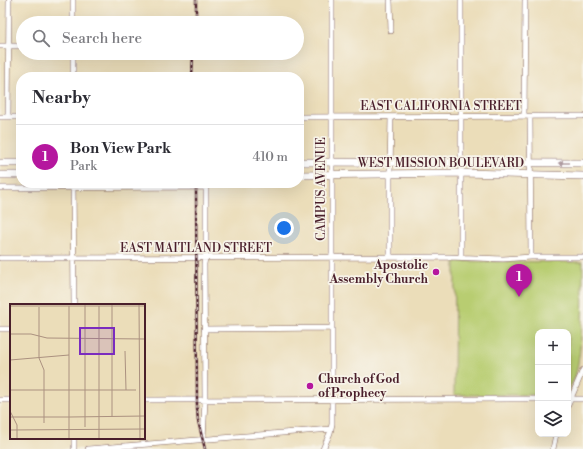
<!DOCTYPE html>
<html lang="en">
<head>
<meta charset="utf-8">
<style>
  body { margin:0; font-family:"Libre Bodoni",serif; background:#f2f2f3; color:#2b2b33 }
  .controls { position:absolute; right:12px; bottom:12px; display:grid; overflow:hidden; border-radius:8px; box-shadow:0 4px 16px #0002 }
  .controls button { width:36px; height:36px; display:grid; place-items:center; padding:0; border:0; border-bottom:1px solid #e1e1e2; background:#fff; color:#2b2b33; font:20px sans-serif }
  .you { position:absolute; left:284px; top:228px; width:14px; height:14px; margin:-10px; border:3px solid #fff; border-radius:50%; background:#1a73e8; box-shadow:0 0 0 6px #1a73e833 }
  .badge { display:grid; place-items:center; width:26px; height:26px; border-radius:50%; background:#b5179e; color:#fff; font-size:13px; font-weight:700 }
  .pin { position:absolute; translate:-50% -33px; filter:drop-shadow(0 1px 2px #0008) }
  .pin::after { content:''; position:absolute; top:21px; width:14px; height:12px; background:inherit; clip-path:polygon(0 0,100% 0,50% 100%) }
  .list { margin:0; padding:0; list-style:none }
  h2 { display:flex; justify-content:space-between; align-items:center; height:52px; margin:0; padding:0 16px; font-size:17px }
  h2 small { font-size:13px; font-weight:400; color:#7c7c81 }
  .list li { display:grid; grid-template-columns:26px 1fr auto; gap:12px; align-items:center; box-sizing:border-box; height:64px; padding:0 16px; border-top:1px solid #e1e1e2 }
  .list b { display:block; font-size:15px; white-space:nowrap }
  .list p { margin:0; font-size:13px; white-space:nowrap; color:#7c7c81 }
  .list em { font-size:13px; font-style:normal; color:#7c7c81 }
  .icon { flex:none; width:22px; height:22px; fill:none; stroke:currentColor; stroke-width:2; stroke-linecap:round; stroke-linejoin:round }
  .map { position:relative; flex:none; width:583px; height:449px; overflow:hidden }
  .search { position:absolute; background:#fff; box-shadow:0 4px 16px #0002; left:16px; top:16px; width:288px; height:44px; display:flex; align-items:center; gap:10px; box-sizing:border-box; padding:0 14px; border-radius:22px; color:#7c7c81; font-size:15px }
  .panel { position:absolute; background:#fff; box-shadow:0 4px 16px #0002; left:16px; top:72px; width:288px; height:116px; border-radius:16px }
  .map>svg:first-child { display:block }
  .green { fill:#b8cd71; stroke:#81764e }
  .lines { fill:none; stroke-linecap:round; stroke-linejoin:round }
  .minor-casing { stroke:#82625d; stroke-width:6 }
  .major-casing { stroke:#82625d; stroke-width:8 }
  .minor { stroke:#fff; stroke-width:5 }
  .major { stroke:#fff; stroke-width:7 }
  .rail-casing { stroke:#4a1f2b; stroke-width:2.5 }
  .rail { stroke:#f7f3e8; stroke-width:1; stroke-dasharray:3; stroke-linecap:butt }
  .oneway { fill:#ae9aa0 }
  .poi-dot { fill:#b5179e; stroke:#f7f3e8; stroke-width:1.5 }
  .labels { text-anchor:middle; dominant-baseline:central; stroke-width:3.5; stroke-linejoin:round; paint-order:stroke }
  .street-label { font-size:12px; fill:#4a1f2b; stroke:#f7f3e8 }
  .poi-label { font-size:12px; font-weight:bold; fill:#4a1f2b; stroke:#f7f3e8; text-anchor:end }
  .inset-road { fill:none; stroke:#ab9180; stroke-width:1 }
  .view { fill:#7b2cbf; fill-opacity:0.15; stroke:#7b2cbf; stroke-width:2 }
  .inset-edge { fill:none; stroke:#4a1f2b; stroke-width:2 }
</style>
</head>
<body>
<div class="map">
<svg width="583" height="449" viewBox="0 0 583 449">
  <rect width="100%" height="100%" fill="#f7f3e8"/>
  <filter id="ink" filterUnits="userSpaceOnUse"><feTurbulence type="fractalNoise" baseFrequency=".025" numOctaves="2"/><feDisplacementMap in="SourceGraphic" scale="8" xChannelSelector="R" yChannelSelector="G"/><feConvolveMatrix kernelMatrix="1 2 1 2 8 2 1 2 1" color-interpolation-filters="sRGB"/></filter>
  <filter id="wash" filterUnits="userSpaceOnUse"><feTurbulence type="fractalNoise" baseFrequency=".012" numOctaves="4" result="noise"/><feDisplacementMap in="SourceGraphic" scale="16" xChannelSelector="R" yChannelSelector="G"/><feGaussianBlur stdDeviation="0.9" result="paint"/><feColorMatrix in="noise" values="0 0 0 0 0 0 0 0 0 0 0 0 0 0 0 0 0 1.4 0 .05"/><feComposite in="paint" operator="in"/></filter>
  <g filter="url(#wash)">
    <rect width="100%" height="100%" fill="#ebddb9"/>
    <path class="green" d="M455 261 583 262C583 294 583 349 575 377 573 382 570 387 568 391V332H538V395H454Z"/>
  </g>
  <g filter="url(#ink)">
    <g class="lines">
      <defs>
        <path id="minor" d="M390 0 391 31
          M73 23V0
          M0 46H23
          M73 53V77
          M524 116 525 0
          M530 116 531 257
          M0 117H21
          M8 117 9 0
          M299 117 583 116
          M73 183 74 305
          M0 188 206 187
          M390 257V173L391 117
          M461 257V0
          M0 258 449 257 503 259 531 257H583
          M0 329H11
          M204 329 332 328
          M568 399H583
          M0 400H11
          M144 400 538 399
          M568 405 583 370
          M74 438V449
          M203 440 205 400 204 264 206 252V183
          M88 449 331 429
          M323 449 330 433 332 424V0
          M553 449 556 434"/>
        <path id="major" d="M299 162 583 163
          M0 163H21
          M0 175H21
          M299 175 461 173 583 176"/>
      </defs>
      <use href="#minor" class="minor-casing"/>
      <use href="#major" class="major-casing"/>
      <use href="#minor" class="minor"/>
      <use href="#major" class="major"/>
      <defs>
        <path id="rail" d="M196 0V23
          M192 77 193 53
          M196 183 197 409 198 421 205 449"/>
      </defs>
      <use href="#rail" class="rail-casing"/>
      <use href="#rail" class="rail"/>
    </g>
    <defs><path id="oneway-solid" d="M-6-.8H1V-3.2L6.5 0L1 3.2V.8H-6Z"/></defs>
    <use class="oneway" href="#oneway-solid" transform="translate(564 163) rotate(180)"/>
  </g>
  <g class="poi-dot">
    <circle cx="436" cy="272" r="4"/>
    <circle cx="310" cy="386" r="4"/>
  </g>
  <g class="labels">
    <g class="street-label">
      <text x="441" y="106">EAST CALIFORNIA STREET</text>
      <text x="441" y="163">WEST MISSION BOULEVARD</text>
      <text transform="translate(321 189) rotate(-90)">CAMPUS AVENUE</text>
      <text x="196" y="248">EAST MAITLAND STREET</text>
    </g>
    <g class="poi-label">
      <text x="428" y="265">Apostolic<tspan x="428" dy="14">Assembly Church</tspan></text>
      <text x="318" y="379" text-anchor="start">Church of God<tspan x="318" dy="14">of Prophecy</tspan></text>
    </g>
  </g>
  <g transform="translate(10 304)">
    <rect width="135" height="135" fill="#ebddb9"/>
    <path class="inset-road" d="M75 0V123M102 0V113M129 0 130 135M0 2H135M59 2V135M29 3V54L34 66V119M0 12V107L7 121V135M0 30H21L37 34 135 35M115 47 116 86M0 56 59 51M0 86H126M1 113H60M60 113 135 112M0 126 135 125M89 135V2"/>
    <path class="view" d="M70 24H104V50H70Z"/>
    <rect width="135" height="135" class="inset-edge"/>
  </g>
</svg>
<div class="controls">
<button>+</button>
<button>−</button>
<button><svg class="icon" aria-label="layers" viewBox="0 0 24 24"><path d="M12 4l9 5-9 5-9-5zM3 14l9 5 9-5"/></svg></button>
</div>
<div class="you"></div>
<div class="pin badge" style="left:519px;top:297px">1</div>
<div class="search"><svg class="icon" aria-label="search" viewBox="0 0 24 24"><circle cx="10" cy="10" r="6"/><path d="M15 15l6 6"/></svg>Search here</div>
<section class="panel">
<h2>Nearby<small></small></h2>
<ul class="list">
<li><span class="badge">1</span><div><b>Bon View Park</b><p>Park</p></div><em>410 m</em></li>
</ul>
</section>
</div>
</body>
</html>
